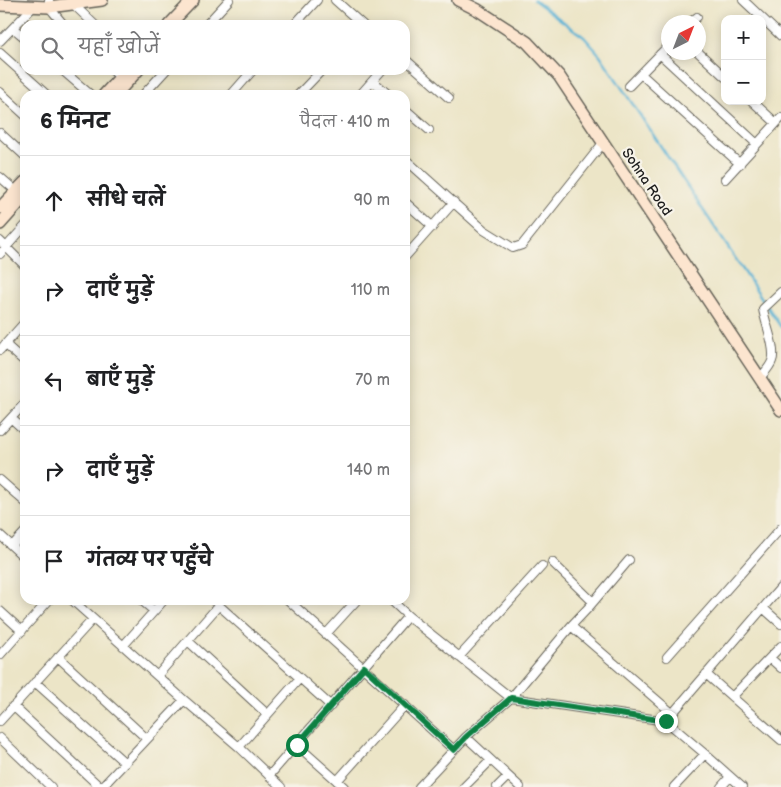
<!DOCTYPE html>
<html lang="hi">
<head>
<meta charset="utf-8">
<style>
  body { margin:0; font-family:"Balsamiq Sans","Playpen Sans Deva",sans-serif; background:#f2f2f2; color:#202124 }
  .controls { position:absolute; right:15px; top:15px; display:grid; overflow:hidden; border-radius:10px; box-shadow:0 2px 12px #0003 }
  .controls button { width:45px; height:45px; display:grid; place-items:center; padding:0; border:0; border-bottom:1px solid #e0e0e0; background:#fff; color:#202124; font:25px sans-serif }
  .compass { position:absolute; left:661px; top:15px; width:45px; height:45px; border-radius:50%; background:#fff; box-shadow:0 2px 12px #0003; rotate:42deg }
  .stop { position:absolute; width:15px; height:15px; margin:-11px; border:4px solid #0b8043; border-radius:50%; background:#fff }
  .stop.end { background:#0b8043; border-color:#fff; box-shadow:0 1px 5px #0008 }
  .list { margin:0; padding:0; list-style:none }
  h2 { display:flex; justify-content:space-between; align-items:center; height:65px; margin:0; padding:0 20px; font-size:21px }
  h2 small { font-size:16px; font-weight:400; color:#757577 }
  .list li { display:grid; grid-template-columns:32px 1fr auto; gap:15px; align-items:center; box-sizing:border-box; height:90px; padding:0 20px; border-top:1px solid #e0e0e0 }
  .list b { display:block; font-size:19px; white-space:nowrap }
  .list em { font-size:16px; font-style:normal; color:#757577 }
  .icon { flex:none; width:28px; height:28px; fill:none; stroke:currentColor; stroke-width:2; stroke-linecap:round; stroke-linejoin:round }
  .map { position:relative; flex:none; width:781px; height:787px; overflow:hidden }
  .search { position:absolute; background:#fff; box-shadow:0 2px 12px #0003; left:20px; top:20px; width:390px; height:55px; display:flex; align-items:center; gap:12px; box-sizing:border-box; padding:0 18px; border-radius:15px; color:#757577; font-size:19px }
  .panel { position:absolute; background:#fff; box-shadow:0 2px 12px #0003; left:20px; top:90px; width:390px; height:515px; border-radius:15px }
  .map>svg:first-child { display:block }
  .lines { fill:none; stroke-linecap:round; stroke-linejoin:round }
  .stream { stroke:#56b1d4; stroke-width:2.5 }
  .street-casing { stroke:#656258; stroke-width:10 }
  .secondary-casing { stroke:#656258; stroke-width:14 }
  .street { stroke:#fff; stroke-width:8 }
  .secondary { stroke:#fce5cf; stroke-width:11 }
  .route { stroke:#0b8043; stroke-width:6 }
  .labels { text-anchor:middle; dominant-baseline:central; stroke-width:4.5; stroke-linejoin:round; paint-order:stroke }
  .street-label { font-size:14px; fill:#1c1c1c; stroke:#f7f3e8 }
</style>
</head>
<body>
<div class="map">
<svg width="781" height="787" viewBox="0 0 781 787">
  <rect width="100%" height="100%" fill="#f7f3e8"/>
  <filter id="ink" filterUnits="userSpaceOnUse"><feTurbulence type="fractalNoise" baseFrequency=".02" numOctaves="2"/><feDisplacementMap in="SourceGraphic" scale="10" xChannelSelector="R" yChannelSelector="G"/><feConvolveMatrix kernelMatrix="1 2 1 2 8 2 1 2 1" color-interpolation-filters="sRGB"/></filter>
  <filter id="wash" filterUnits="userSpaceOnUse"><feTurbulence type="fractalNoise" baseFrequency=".0096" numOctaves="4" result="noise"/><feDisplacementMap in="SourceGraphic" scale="20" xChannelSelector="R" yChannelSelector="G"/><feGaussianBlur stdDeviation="1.12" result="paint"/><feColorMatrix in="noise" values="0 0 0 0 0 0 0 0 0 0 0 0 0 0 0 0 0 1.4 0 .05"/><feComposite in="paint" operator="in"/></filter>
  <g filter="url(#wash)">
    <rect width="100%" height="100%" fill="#ece5c7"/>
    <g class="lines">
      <path class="stream" d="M534 0 584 37 600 55 781 327"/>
    </g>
  </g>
  <g filter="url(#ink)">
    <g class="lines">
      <defs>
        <path id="street" d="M49 0V7L64 25
          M335 0 363 25
          M743 0 781 36
          M73 4 95 25
          M691 22 697 17
          M206 25 229 0
          M294 25 317 0
          M13 28 25 38
          M0 41 33 7
          M698 52 725 77
          M0 53 47 95
          M660 54 757 144
          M405 59 449 98
          M62 70 91 95
          M112 70 120 77
          M641 74 740 164
          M373 81 389 95
          M629 86 668 46
          M0 92 25 115
          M143 95 166 70
          M231 95 253 70
          M298 95 322 70
          M360 95 382 70
          M752 101 776 123
          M405 109 429 130
          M0 133 25 156
          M405 159 484 230 513 248 522 245 603 143
          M0 177 16 191
          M725 179 781 118
          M405 202 433 227
          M0 241 25 266
          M0 254 25 226
          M405 257 454 202
          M5 344 25 362
          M0 350 25 322
          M760 378C764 373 770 367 772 361 777 350 765 323 763 309L781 292
          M11 418 25 431
          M0 430 25 403
          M0 480 25 502
          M0 535 25 558
          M12 546 25 532
          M552 562 593 602
          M72 600 184 700 239 747 281 787
          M141 600 154 611
          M213 600 331 706
          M288 600 454 750
          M391 600 408 616 511 698 666 721 705 754 742 787
          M763 608 781 624
          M0 611 22 631
          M571 626 672 713
          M326 634 357 600
          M188 641 267 714
          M123 646 164 600
          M0 655 49 600
          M58 657 147 739
          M459 657 542 566
          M667 657 781 528
          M770 658 781 668
          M706 674 781 740
          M157 676 219 605
          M35 682 125 763
          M732 697 781 646
          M13 706 100 787
          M0 721 93 619
          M666 721 781 587
          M466 737 520 787
          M0 738 51 787
          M297 745 344 787
          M239 747 300 678
          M269 776 408 616
          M337 781 405 705
          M102 787 184 700
          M419 787 466 737 511 698 571 626 589 607 629 560
          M464 787 491 760
          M497 787 508 776
          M674 787 705 754
          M721 787 730 777"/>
        <path id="secondary" d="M458 0 478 10 527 42 559 76 781 410
          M0 5 49 7 102 0
          M169 25 193 0
          M104 95 127 70
          M115 95 138 70
          M0 208 25 182
          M0 224 25 196"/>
      </defs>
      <use href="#street" class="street-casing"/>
      <use href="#secondary" class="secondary-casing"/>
      <use href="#street" class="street"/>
      <use href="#secondary" class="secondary"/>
    </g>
  </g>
  <g class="lines" filter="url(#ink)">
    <path class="route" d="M297 745 364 667 454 750 466 737 511 698 666 721"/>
  </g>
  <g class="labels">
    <g class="street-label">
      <text transform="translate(647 182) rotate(56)">Sohna Road</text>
    </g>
  </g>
</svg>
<div class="controls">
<button>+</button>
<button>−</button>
</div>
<svg class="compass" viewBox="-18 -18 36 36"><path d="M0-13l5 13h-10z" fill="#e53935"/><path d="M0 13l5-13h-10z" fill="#757577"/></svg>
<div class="stop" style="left:297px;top:745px"></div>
<div class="stop end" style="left:666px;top:721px"></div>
<div class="search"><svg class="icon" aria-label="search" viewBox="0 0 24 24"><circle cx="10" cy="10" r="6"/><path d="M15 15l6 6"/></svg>यहाँ खोजें</div>
<section class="panel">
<h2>6 मिनट<small>पैदल · 410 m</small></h2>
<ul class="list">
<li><svg class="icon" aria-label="ahead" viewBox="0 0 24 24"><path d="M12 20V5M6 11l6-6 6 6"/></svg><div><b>सीधे चलें</b></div><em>90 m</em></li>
<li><svg class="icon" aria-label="right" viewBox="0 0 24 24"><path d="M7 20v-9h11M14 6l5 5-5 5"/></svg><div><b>दाएँ मुड़ें</b></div><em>110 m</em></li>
<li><svg class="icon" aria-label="left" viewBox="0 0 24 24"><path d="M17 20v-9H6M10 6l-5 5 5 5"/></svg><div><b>बाएँ मुड़ें</b></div><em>70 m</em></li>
<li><svg class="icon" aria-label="right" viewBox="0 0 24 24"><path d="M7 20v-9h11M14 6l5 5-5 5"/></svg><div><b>दाएँ मुड़ें</b></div><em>140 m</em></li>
<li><svg class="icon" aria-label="arrive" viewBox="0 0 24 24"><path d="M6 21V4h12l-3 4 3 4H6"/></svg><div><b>गंतव्य पर पहुँचे</b></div></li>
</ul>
</section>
</div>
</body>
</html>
